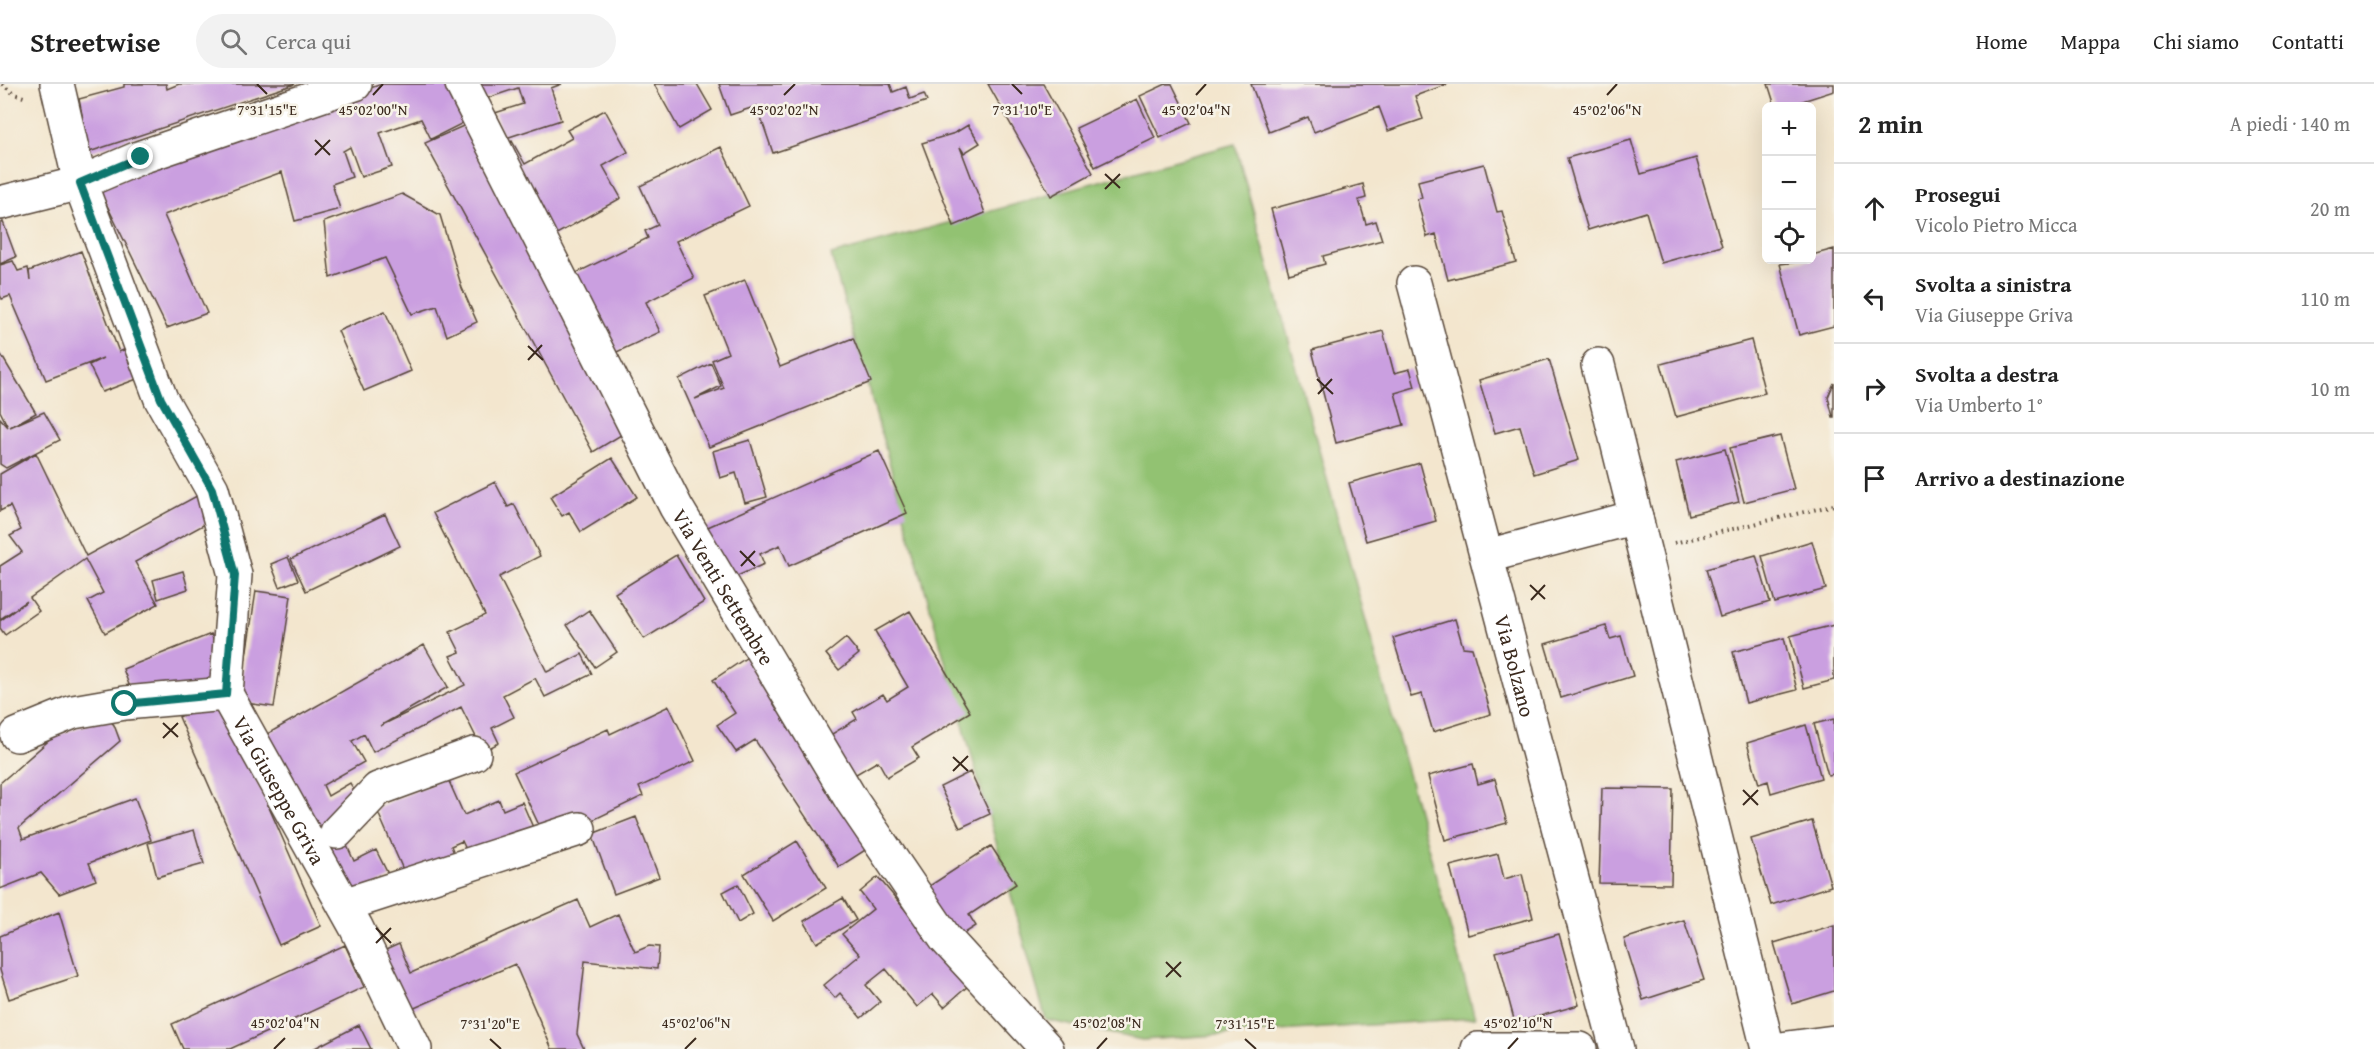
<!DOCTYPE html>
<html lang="it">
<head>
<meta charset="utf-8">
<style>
  body { margin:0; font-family:"Gentium Book Plus",serif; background:#f2f2f2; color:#222 }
  .controls { position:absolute; right:18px; top:18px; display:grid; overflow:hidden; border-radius:9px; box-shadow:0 6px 24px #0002 }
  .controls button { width:54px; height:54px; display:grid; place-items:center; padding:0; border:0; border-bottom:2px solid #e0e0e0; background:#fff; color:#222; font:30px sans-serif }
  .stop { position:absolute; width:18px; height:18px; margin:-14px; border:4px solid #0f766e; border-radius:50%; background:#fff }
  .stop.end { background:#0f766e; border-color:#fff; box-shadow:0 2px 6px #0008 }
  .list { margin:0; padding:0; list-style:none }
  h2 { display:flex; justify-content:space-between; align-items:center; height:78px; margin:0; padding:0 24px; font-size:26px }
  h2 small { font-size:20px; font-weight:400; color:#767676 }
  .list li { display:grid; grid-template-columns:39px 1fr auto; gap:18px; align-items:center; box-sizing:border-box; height:90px; padding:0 24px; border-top:2px solid #e0e0e0 }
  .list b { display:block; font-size:22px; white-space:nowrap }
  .list p { margin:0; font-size:20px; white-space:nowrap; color:#767676 }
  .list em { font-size:20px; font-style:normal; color:#767676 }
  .icon { flex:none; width:33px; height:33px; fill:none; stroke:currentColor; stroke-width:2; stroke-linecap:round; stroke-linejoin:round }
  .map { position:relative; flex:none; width:1834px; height:965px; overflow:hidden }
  header { display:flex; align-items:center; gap:36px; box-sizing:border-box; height:84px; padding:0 30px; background:#fff; border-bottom:2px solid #e0e0e0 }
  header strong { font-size:28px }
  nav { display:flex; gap:33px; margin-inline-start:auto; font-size:21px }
  .search { width:420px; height:54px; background:#f2f2f2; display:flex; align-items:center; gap:15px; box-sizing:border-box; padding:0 21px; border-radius:33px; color:#767676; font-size:22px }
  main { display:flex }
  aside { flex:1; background:#fff }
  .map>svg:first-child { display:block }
  .green { fill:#92c272; stroke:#667648; stroke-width:1.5 }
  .building { fill:#ca9fe0 }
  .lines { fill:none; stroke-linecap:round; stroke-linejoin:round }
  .minor-casing { stroke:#574638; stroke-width:36 }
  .path { stroke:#574638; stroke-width:4; stroke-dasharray:1.5 4.5; stroke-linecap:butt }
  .minor { stroke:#fff; stroke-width:33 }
  .route { stroke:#0f766e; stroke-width:8 }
  .ticks { fill:none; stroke:#3b2a1e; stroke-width:2 }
  .labels { text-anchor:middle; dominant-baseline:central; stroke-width:5; stroke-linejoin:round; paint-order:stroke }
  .street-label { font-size:21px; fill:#3b2a1e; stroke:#f7f3e8 }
  .ticks-label { font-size:15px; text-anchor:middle; fill:#3b2a1e; stroke:#f7f3e8; stroke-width:5; stroke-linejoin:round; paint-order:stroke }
</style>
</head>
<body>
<header>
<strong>Streetwise</strong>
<div class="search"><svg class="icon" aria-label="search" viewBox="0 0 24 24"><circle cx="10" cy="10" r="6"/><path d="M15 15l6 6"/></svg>Cerca qui</div>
<nav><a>Home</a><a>Mappa</a><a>Chi siamo</a><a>Contatti</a></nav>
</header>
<main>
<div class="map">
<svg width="1834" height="965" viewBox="0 0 1834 965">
  <rect width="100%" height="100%" fill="#f7f3e8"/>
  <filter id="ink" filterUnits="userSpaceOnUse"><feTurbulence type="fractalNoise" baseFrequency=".0167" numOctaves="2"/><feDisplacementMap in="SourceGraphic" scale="12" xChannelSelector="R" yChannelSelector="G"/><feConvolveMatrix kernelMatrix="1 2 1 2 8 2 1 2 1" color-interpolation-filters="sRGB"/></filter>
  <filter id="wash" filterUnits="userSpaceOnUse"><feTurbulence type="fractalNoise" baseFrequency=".008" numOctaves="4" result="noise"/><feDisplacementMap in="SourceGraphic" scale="24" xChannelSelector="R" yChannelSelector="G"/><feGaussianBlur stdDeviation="1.35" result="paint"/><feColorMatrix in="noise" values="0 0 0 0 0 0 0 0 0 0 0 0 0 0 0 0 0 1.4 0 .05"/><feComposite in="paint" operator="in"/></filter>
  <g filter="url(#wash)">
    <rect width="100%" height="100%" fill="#f3e6ce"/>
    <path class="green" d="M1235 60 1475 934 1142 956 1046 936 831 171Z"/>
    <g id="blocks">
      <path class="building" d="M124 0H166L167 5 179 0H295L89 68 79 15 124 3Z
        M382 0H453L471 35 431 55 421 35 380 49 392 83 361 93 350 63 343 67 352 93 332 100 340 125 295 137 282 88 164 131 207 229 167 244 99 105 206 60Z
        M464 0H562L551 4 561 36 503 55 495 29 523 20 518 4 470 20Z
        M654 0H697L712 26 679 45Z
        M719 0H890L893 8 906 3 910 15 924 10 927 17 773 69 757 22 730 31Z
        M988 0H1043L1093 89 1051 112Z
        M1166 0H1172L1191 39 1160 54 1140 12Z
        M1251 0H1448L1415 12 1423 35 1388 47 1379 23 1314 48 1308 33 1269 48Z
        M1768 0H1834V7L1787 22H1775Z
        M1137 15 1155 54 1095 83 1076 44Z
        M605 26 628 68 603 82 621 114 535 162 631 345 593 368 425 59 470 39 487 71 512 57 525 80 572 54 567 46Z
        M968 41 980 59 964 69 960 63 985 129 954 142 922 59 955 49Z
        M1631 56 1641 90 1696 74 1722 162 1661 179 1646 128 1588 146 1567 74Z
        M721 63 749 122 676 157 694 194 646 218 660 248 606 273 568 193 648 154 645 147 658 141 640 102Z
        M1484 80 1497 128 1502 127 1516 178 1448 196 1436 150 1427 153 1417 115 1422 114 1418 97Z
        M1363 100 1366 114 1359 116 1366 140 1376 137 1382 156 1323 172 1325 180 1289 190 1271 125Z
        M402 110 440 131 462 204 477 238 447 252 437 222 412 230 385 174 330 194 324 138Z
        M3 138 16 173 0 180V140Z
        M1834 165V242L1799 251 1780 180 1812 176V171Z
        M81 167 119 268 142 258 156 288 102 308 89 281 103 274 46 296 10 212 2 215 0 211V181L13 177 18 187 28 184 30 196 29 187Z
        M745 196 780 283 853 254 871 298 709 363 679 295 711 279 721 302 695 315 724 304 712 276 728 269 705 212Z
        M385 227 411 287 364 307 338 247Z
        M1383 247 1394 289 1410 285 1415 303 1395 309 1404 341 1336 359 1312 266Z
        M1751 256 1765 309 1676 333 1661 280Z
        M0 269 36 329 10 343 44 328 60 356 6 384 0 380V334L8 343 0 327Z
        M1549 275 1579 376 1534 390 1520 342 1495 349 1479 296Z
        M1834 299V333H1833L1828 313Z
        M1780 352 1794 405 1744 418 1730 364Z
        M750 356 767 413 745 419 736 389 720 394 713 367Z
        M1725 365 1739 418 1689 431 1676 378Z
        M879 367 907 429 789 482 780 461 760 470 764 480 724 498 701 446Z
        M36 369 86 472 206 407 220 432 135 478 158 520 105 549 88 517 103 509 85 475 30 514 39 527 5 551 0 544V537L27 517 0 535V482L22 468 10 452 21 446 10 422 0 427V390Z
        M612 374 637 413 581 448 569 428 562 432 550 413Z
        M1420 379 1436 437 1366 457 1349 399Z
        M495 398 508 423 514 420 540 472 499 493 547 588 582 570 592 590 545 613 535 594 503 611 514 633 492 644 499 659 483 667 461 623 373 668 364 650 352 657 364 678 323 701 328 712 350 699 369 734 314 765 253 658 424 561 448 603 380 642 465 601 450 572 460 568 450 548 485 531 433 429Z
        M385 430 400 462 306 507 291 475Z
        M1812 457 1826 505 1775 519 1762 472Z
        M676 471 704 518 644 555 615 509Z
        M1756 471 1770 518 1720 533 1706 485Z
        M288 473 298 496 280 503 271 480Z
        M183 487 188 505 158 515 153 496Z
        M256 507 291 512 274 623 239 618Z
        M589 526 617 568 595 583 567 541Z
        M910 527 970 628 912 663 919 674 887 693 878 677 841 699 817 659 857 635 853 628 883 610 887 616 908 603 875 547Z
        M1455 535 1463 563 1472 564 1491 630 1433 648 1422 610 1411 613 1393 554Z
        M1834 541V596L1804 604 1790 552Z
        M1606 542 1610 555 1621 552 1633 592 1561 614 1545 560Z
        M211 550 227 592 139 627 123 585Z
        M846 554 859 570 839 586 826 570Z
        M1784 554 1797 606 1746 619 1733 568Z
        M749 572 873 761 839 783 755 656 736 668 717 641 735 629 713 596Z
        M221 614 321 842 279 861 179 633Z
        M669 622 695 677 639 703 643 712 547 758 514 688 608 645 610 650Z
        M107 633 114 641 120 657 19 744 23 755 135 714 151 756 89 779 96 796 59 810 41 789 0 805V699L53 653Z
        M1834 635V690L1828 691 1814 640Z
        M1806 641 1821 694 1771 709 1768 697 1759 700 1747 659Z
        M1473 680 1478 700 1495 695 1507 739 1445 756 1428 692Z
        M970 688 990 730 960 744 940 703Z
        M447 693 464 731 499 716 503 726 522 718 535 748 471 776 462 757 451 762 457 776 408 797 376 724Z
        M1602 704 1673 705 1671 800 1599 799Z
        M636 733 659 793 614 810 592 750Z
        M1812 737 1831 802 1771 821 1751 755Z
        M194 746 204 780 157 793 148 759Z
        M344 755 354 777 376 766 390 794 335 822 310 773Z
        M797 757 826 804 773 837 744 790Z
        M991 762 1016 800 969 831 976 842 943 863 911 814Z
        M1498 770 1504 795 1522 790 1533 834 1468 851 1450 782Z
        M878 793 968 902 944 923 933 910 917 923 886 885 866 901 880 918 861 934 840 909 835 914 824 901 860 871 842 850 873 825 860 808Z
        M738 800 753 830 738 839 723 808Z
        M843 814 856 836 817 859 804 837Z
        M578 816 590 843 618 830 635 868 649 862 659 863 657 885 585 877 577 950 584 965H552L515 880 403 929 377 870 399 860 411 889Z
        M59 828 78 892 9 915 0 886V852Z
        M1684 836 1704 896 1643 916 1624 855Z
        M1834 841V907L1792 920 1774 859Z
        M1559 850 1579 921 1515 939 1496 868Z
        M345 861 364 903 230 965H183L172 940Z
        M359 941 371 965H313Z"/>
    </g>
  </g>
  <g filter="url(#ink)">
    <use href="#blocks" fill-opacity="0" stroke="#574638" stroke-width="1.5"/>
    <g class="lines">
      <defs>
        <g id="minor">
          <path id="s1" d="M57 0 80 99 161 315 212 405 235 491 226 610 356 843 415 965"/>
          <path id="s2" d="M462 0 676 423 852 717 945 854 1047 965"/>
          <path d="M0 119 80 99 141 73 355 0"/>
          <path id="s3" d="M1414 199 1617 965"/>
          <path d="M1598 281 1768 965"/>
          <path d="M1487 472 1636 433"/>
          <path d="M17 651 73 628 125 619 226 610"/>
          <path d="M337 748 378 705 474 670"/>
          <path d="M344 821 579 745"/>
          <path d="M1478 965H1580"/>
          <path d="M1780 965 1834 958"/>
        </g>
      </defs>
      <use href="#minor" class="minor-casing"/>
      <path class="path" d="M2 0 14 10 27 14
        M1674 459 1834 421"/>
      <use href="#minor" class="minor"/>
    </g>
  </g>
  <g class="lines" filter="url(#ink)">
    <path class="route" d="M125 620 226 610 235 491 212 405 161 315 80 99 141 73"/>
  </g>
  <path class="ticks" d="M257 0 267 10M1012 0 1022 10M373 11 383 0M784 11 795 0M1196 11 1206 0M1607 11 1617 0M315 56 330 71M315 71 330 56M1105 90 1120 104M1105 105 1120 90M528 262 543 276M528 276 542 261M1317 295 1333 310M1318 310 1332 295M740 467 755 482M741 482 755 467M1530 501 1545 515M1531 516 1545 501M163 639 178 653M163 654 178 639M953 673 968 687M953 687 968 672M1743 706 1758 721M1743 721 1758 706M376 844 391 859M376 859 391 844M1166 878 1181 893M1166 893 1181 878M490 955 501 965M1245 955 1256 965M274 965 285 954M685 965 696 954M1097 965 1107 954M1508 965 1518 954"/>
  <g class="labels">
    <g class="street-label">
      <text stroke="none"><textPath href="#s2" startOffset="567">Via Venti Settembre</textPath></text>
      <text stroke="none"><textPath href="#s3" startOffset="396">Via Bolzano</textPath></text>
      <text stroke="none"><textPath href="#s1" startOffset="754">Via Giuseppe Griva</textPath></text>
    </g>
  </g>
  <g class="ticks-label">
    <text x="267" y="31">7°31'15"E</text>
    <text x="1022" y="31">7°31'10"E</text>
    <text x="373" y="31">45°02'00"N</text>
    <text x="784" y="31">45°02'02"N</text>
    <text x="1196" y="31">45°02'04"N</text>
    <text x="1607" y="31">45°02'06"N</text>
    <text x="285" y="944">45°02'04"N</text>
    <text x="696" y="944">45°02'06"N</text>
    <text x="1107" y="944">45°02'08"N</text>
    <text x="1518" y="944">45°02'10"N</text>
    <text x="490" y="945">7°31'20"E</text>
    <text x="1245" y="945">7°31'15"E</text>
  </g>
</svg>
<div class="controls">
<button>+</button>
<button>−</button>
<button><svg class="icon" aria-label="locate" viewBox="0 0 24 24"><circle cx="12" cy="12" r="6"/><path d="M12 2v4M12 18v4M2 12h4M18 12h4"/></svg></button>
</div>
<div class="stop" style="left:125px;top:620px"></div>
<div class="stop end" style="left:141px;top:73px"></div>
</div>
<aside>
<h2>2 min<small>A piedi · 140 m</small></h2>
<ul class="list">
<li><svg class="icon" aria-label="ahead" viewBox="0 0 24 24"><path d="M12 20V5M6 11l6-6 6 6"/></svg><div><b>Prosegui</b><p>Vicolo Pietro Micca</p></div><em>20 m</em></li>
<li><svg class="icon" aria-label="left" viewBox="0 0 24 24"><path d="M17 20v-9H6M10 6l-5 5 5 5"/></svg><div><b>Svolta a sinistra</b><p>Via Giuseppe Griva</p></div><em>110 m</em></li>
<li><svg class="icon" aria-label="right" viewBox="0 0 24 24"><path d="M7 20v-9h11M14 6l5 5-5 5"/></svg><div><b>Svolta a destra</b><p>Via Umberto 1°</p></div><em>10 m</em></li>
<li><svg class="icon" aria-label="arrive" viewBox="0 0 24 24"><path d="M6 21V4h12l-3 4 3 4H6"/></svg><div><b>Arrivo a destinazione</b></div></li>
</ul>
</aside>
</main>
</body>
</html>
